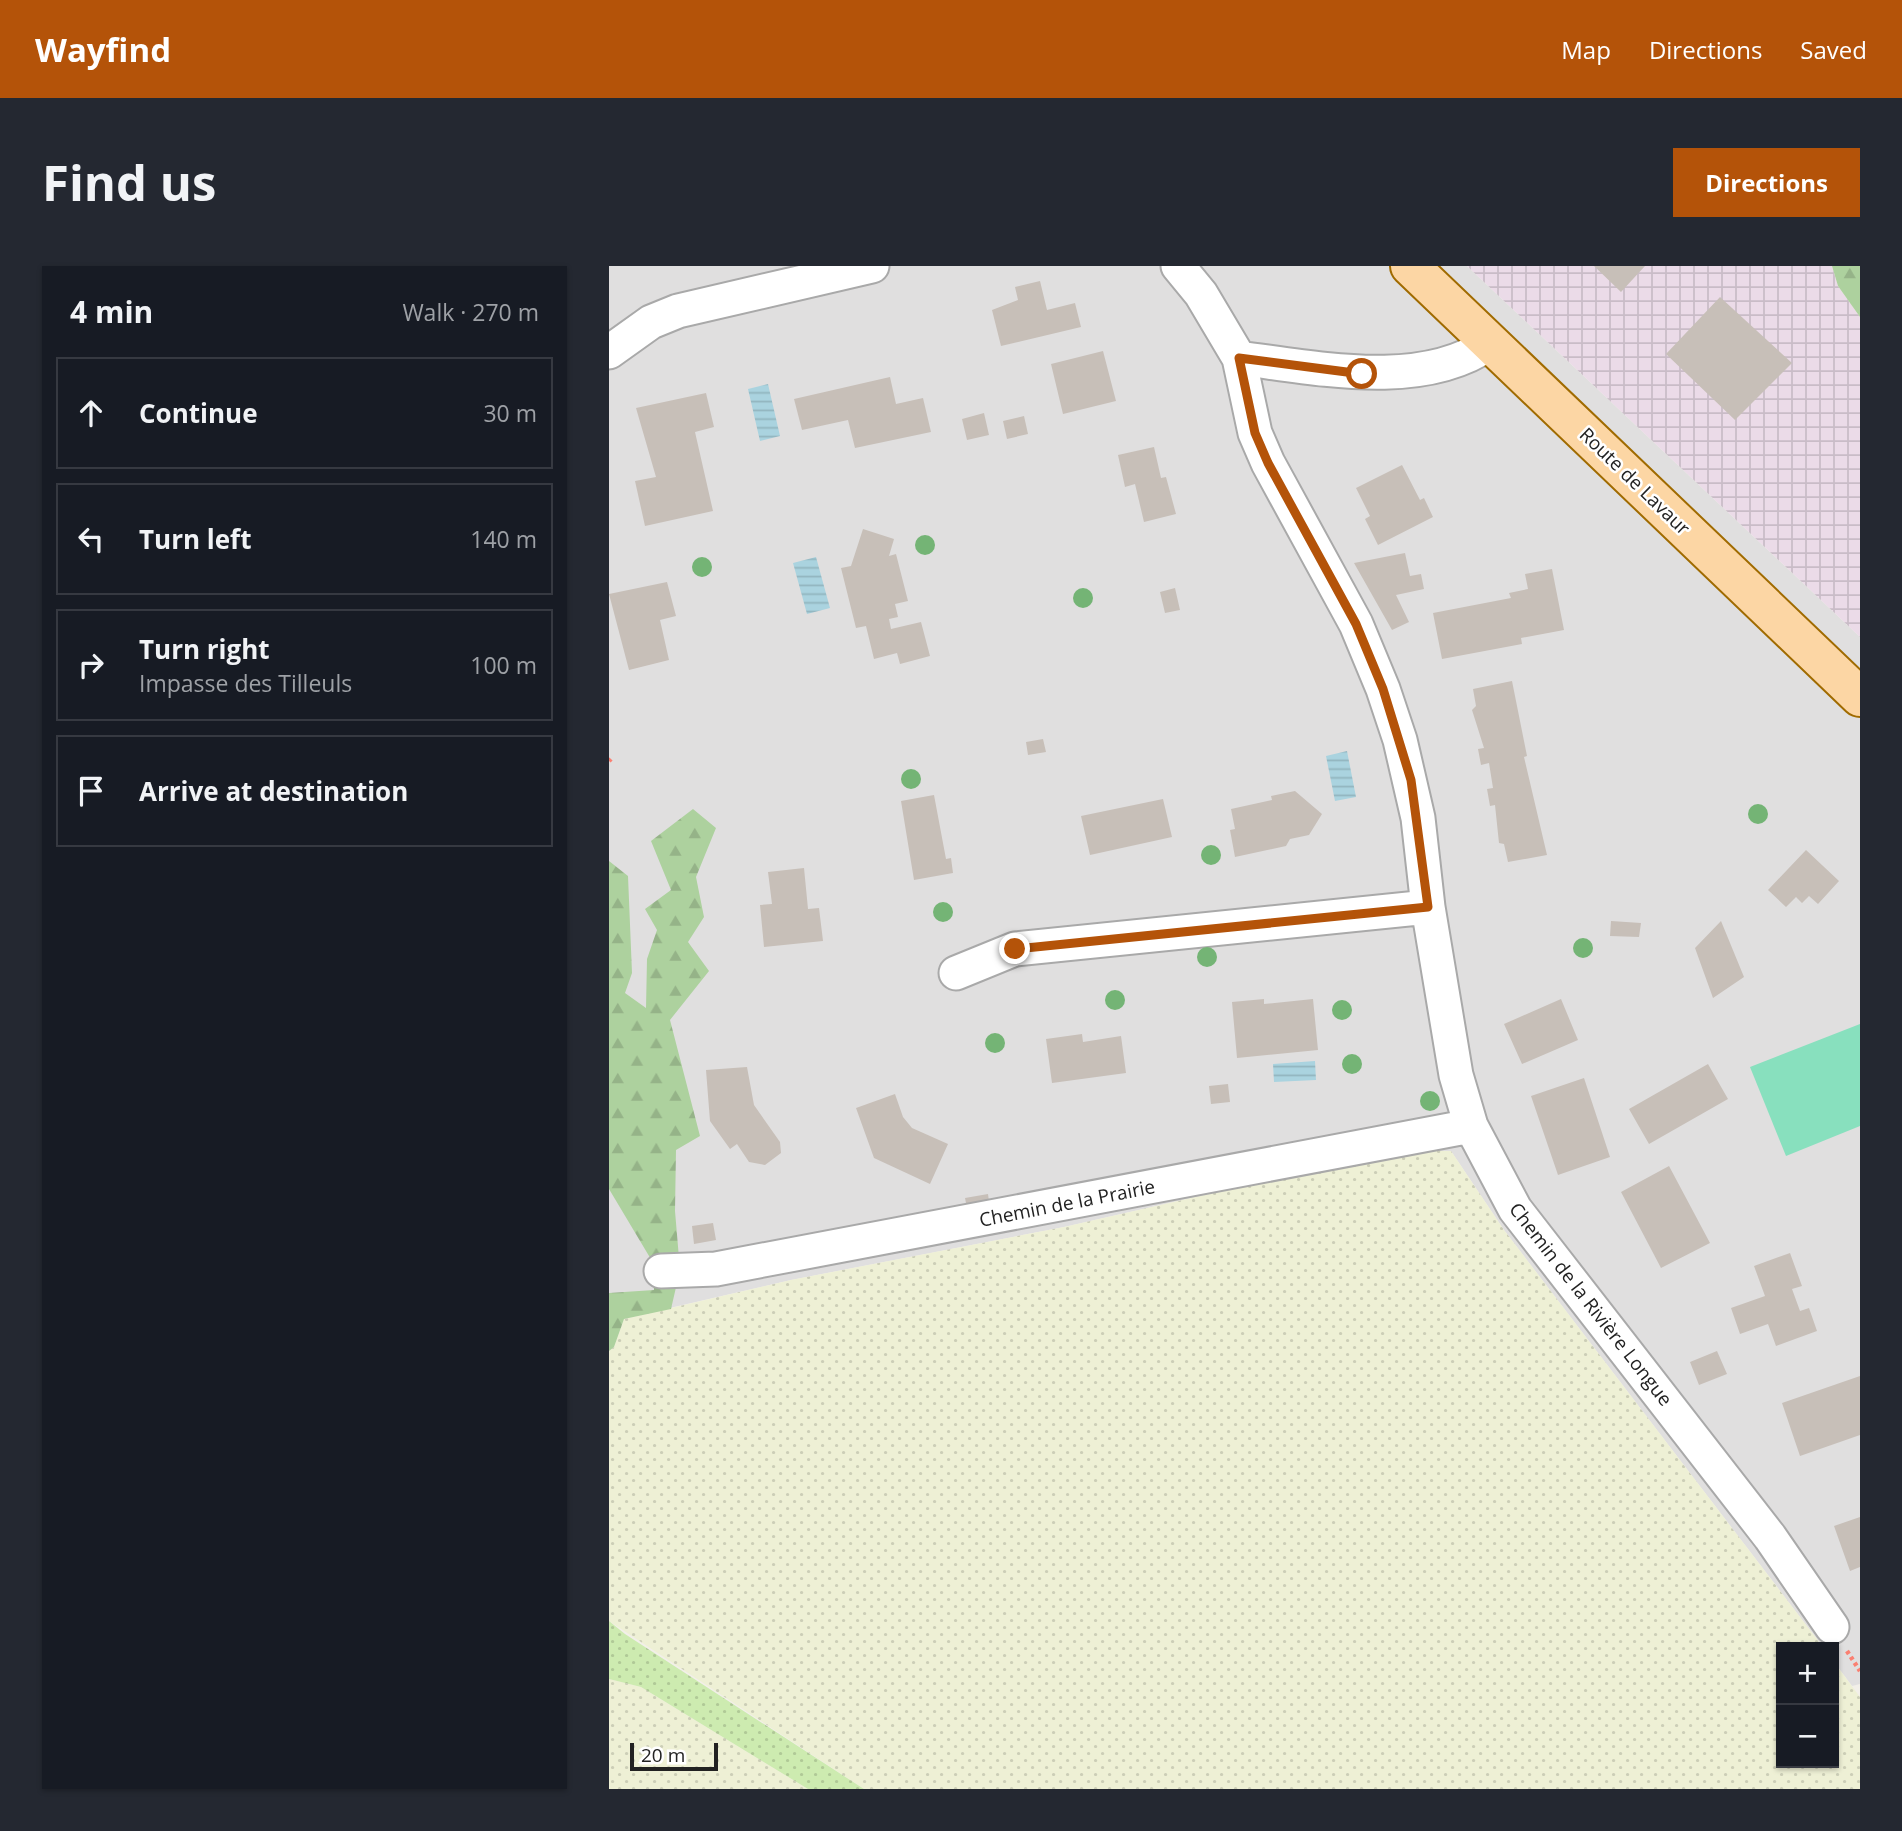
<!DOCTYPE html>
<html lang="en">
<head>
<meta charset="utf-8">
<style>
  body { margin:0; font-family:"Open Sans",sans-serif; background:#242831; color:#f1f3f6 }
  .controls { position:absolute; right:21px; bottom:21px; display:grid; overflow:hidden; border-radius:0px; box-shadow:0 2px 5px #0004 }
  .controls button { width:63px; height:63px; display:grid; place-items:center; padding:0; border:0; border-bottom:2px solid #363941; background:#171b24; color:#f1f3f6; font:35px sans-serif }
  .scale { position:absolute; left:21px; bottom:18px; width:88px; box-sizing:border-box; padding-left:7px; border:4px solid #222; border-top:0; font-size:19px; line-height:24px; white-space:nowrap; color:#222; -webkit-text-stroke:5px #fff; paint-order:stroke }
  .stop { position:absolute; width:21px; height:21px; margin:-16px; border:5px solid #b45309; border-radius:50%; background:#fff }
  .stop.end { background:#b45309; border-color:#fff; box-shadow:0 2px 7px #0008 }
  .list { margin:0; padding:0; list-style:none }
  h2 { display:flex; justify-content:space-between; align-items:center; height:91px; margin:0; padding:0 28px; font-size:30px }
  h2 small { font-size:23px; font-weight:400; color:#9ea1a6 }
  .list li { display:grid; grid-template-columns:46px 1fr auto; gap:21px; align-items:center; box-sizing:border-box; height:112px; margin:0 14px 14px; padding:0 14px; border:2px solid #363941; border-radius:0px }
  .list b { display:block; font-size:26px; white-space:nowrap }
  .list p { margin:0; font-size:23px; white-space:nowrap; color:#9ea1a6 }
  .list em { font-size:23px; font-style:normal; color:#9ea1a6 }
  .icon { flex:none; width:38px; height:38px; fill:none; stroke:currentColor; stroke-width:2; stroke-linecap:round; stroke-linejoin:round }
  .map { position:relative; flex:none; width:1251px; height:1523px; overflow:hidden; border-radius:0px }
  header { display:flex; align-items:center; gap:42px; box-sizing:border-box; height:98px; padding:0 35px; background:#b45309; color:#fff }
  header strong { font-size:33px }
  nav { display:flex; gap:38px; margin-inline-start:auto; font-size:24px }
  .intro { display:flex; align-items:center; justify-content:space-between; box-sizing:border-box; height:168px; padding:0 42px }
  h1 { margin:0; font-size:49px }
  .button { padding:18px 32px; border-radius:0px; background:#b45309; color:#fff; font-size:24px; font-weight:700 }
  main { display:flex; gap:42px; padding:0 42px }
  aside { flex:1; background:#171b24; border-radius:0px; box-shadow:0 2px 5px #0004 }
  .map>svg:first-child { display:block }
  .residential { fill:#e0dfdf }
  .industrial { fill:url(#industrial-grid) }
  .farmland { fill:url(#farmland-dots) }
  .grass { fill:url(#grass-dots) }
  .forest { fill:url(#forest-firs) }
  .pitch { fill:#88e0be }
  .water { fill:url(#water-rules) }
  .building { fill:#c7bfb8 }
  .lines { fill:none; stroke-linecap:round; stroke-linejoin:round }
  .minor-casing { stroke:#a9a9a9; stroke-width:37 }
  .major-casing { stroke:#a06b00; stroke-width:42 }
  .path { stroke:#fa8072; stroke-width:4.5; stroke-dasharray:3.5 3.5; stroke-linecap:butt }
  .minor { stroke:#fff; stroke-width:33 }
  .major { stroke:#fcd6a4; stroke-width:38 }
  .tree { fill:#74b475 }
  .route { stroke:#b45309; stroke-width:9 }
  .labels { text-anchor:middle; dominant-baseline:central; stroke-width:5; stroke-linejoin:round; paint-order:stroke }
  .street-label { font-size:19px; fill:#222; stroke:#fff }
</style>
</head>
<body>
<header>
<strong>Wayfind</strong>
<nav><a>Map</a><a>Directions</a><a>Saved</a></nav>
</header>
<div class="intro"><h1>Find us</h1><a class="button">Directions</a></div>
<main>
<aside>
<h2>4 min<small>Walk · 270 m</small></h2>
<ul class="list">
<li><svg class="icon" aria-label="ahead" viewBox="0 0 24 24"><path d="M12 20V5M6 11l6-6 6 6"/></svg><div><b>Continue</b></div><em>30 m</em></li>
<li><svg class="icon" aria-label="left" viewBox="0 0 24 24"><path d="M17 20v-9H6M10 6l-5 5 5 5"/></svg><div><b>Turn left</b></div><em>140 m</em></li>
<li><svg class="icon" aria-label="right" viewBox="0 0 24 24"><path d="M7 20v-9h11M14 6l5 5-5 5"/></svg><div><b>Turn right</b><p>Impasse des Tilleuls</p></div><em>100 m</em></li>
<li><svg class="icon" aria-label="arrive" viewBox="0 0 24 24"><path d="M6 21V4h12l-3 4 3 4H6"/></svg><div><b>Arrive at destination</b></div></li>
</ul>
</aside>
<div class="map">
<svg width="1251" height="1523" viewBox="0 0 1251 1523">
  <defs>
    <pattern id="industrial-grid" width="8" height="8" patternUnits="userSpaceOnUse" patternTransform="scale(1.75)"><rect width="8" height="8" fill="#ebdbe8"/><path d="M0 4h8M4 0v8" fill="none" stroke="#c9bcc7"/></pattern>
    <pattern id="farmland-dots" width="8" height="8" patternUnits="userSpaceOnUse" patternTransform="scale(1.75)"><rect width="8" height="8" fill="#eef0d5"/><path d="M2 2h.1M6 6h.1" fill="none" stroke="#ccceb7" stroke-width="1.8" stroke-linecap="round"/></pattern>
    <pattern id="grass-dots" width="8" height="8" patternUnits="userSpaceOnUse" patternTransform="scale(1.75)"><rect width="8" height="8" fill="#cdebb0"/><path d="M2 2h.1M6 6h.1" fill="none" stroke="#b0c997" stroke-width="1.8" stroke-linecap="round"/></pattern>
    <pattern id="forest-firs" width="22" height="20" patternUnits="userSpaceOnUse" patternTransform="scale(1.75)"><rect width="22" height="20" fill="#add19e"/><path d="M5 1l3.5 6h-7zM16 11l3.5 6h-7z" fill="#95b388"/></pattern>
    <pattern id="water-rules" width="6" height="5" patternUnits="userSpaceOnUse" patternTransform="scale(1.75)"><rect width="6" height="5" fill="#aad3df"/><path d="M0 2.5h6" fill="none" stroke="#92b5bf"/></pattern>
  </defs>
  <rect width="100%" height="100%" fill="#f2efe9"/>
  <path class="residential" d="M0 0H858L1251 371V1418L1243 1420 1225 1396V1381H1214L895 964 842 885H787L455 961 182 1014 0 1056Z"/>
  <path class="industrial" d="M858 0H1223L1229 20 1251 51V371Z"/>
  <path class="farmland" d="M787 885H842L895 964 1214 1381H1172V1497H1225V1396L1251 1431V1523H255L0 1355V1085L5 1081 15 1053 182 1014 455 961Z
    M0 1413 32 1421 199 1523H0Z"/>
  <path class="grass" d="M0 1355 16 1368 255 1523H199L32 1421 0 1413Z"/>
  <path class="forest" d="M1223 0H1251V51L1229 20Z
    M84 543 107 562 87 611 95 651 79 676 100 705 61 754 91 870 67 884 66 945 71 1004 62 1043 15 1053 5 1081 0 1085V1027L45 1024 43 995 0 923V595L19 610 23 707 16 727 37 742 38 693 48 664 36 643 62 624 42 575Z"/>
  <path class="pitch" d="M1251 758V860L1177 890 1141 801Z"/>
  <path class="water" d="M159 118 171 170 151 175 139 123Z
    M207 291 221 342 198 348 184 297Z
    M738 485 747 531 726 535 717 490Z
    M706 795 707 814 665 816 664 798Z"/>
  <path class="building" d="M985 0H1036L1012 26Z
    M431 15 438 44 466 37 472 61 392 80 383 44 409 34 406 21Z
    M1111 31 1183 97 1126 154 1057 88Z
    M494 85 507 135 454 148 442 98Z
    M281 111 287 138 314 132 322 166 246 182 239 154 193 164 185 133Z
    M97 127 105 161 86 166 104 245 36 260 26 215 47 211 27 142Z
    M375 147 380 169 358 174 353 153Z
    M415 150 419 168 398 173 394 155Z
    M545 181 552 212 557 211 567 248 535 256 526 218 516 221 509 189Z
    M793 199 811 234 815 232 824 251 769 279 756 253 761 250 747 222Z
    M254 263 285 273 280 290 287 288 299 335 286 338 289 351 280 353 282 363 312 356 321 390 291 398 288 387 265 393 257 360 247 362 232 302 242 300Z
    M796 287 801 310 812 308 815 323 787 329 800 356 783 364 745 297Z
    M943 303 955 364 912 372 913 378 833 393 824 347 902 332 900 327 919 323 916 308Z
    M58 316 67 350 51 354 60 394 20 404 0 328Z
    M566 322 571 344 556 347 551 326Z
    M903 415 918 490 915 491 938 589 899 596 895 578 890 577 886 539 881 540 878 523 884 522 880 497 872 499 869 483 875 482 863 444 867 440 864 423Z
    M434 473 437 486 419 489 417 476Z
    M686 525 713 548 700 569 681 573 677 580 626 591 621 564 626 563 622 543 663 534 662 530Z
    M325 529 337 593 342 592 344 607 305 614 292 535Z
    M554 533 563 571 481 589 472 550Z
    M1197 584 1230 615 1209 638 1200 630 1193 637 1187 631 1177 641 1159 624Z
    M195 602 199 643 210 642 214 675 155 681 151 639 163 638 159 606Z
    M1002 655 1032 657 1030 671 1001 670Z
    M1112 655 1135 711 1104 732 1086 682Z
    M655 733V738L704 733 709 784 628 792 623 736Z
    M952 733 969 774 913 798 895 758Z
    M473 768 474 776 512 770 517 807 443 817 437 773Z
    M1099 798 1119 833 1040 878 1020 843Z
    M138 801 145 839 171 876 172 887 156 899 140 896 128 878 121 883 101 855 97 804Z
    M975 812 1001 891 949 909 922 830Z
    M619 818 621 836 602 838 600 820Z
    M286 828 294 851 303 862 339 878 321 918 265 892 247 842Z
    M1060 900 1101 977 1052 1002 1012 926Z
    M379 928 381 943 359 947 356 932Z
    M104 957 107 974 85 978 83 960Z
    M1181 987 1193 1020 1183 1023 1191 1045 1200 1042 1208 1065 1167 1080 1159 1058 1131 1068 1122 1042 1156 1030 1145 1000Z
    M1108 1085 1118 1108 1090 1119 1081 1096Z
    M1251 1110V1169L1191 1190 1173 1137Z
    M1251 1251V1301L1241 1305 1225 1260Z"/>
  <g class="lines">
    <defs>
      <path id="minor" d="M569 0 592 28 630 92 646 167 659 197 747 358 774 423 791 474 809 552 819 641 847 809 862 860 906 943 1161 1271 1223 1361
        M0 86 42 56 69 45 263 0
        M630 92C708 102 813 125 881 77
        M347 707 406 683 819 641
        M52 1005 107 1003 862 860"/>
      <path id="major" d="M801 0 1251 431"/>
    </defs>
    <use href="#minor" class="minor-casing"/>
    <use href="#major" class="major-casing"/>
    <path class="path" d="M0 495 2 493
      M1238 1385 1251 1405"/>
    <use href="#minor" class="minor"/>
    <use href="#major" class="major"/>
  </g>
  <g class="tree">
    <circle cx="316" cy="279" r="10"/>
    <circle cx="93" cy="301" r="10"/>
    <circle cx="474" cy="332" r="10"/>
    <circle cx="302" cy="513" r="10"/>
    <circle cx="1149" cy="548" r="10"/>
    <circle cx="602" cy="589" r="10"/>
    <circle cx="334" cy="646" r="10"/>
    <circle cx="974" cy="682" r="10"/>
    <circle cx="598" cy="691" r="10"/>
    <circle cx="506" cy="734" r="10"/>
    <circle cx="733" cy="744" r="10"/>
    <circle cx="386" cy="777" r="10"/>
    <circle cx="743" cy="798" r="10"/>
    <circle cx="821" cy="835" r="10"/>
  </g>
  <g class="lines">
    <path class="route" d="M406 683 819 641 802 514 774 423 747 358 659 197 646 167 630 92 753 108"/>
  </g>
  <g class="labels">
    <g class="street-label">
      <text transform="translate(1026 215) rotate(44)">Route de Lavaur</text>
      <text transform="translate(458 937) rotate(-11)">Chemin de la Prairie</text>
      <text transform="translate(982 1038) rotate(52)">Chemin de la Rivière Longue</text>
    </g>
  </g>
</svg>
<div class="controls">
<button>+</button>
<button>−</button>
</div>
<div class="scale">20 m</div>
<div class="stop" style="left:753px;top:108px"></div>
<div class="stop end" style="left:406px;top:683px"></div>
</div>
</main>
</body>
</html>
